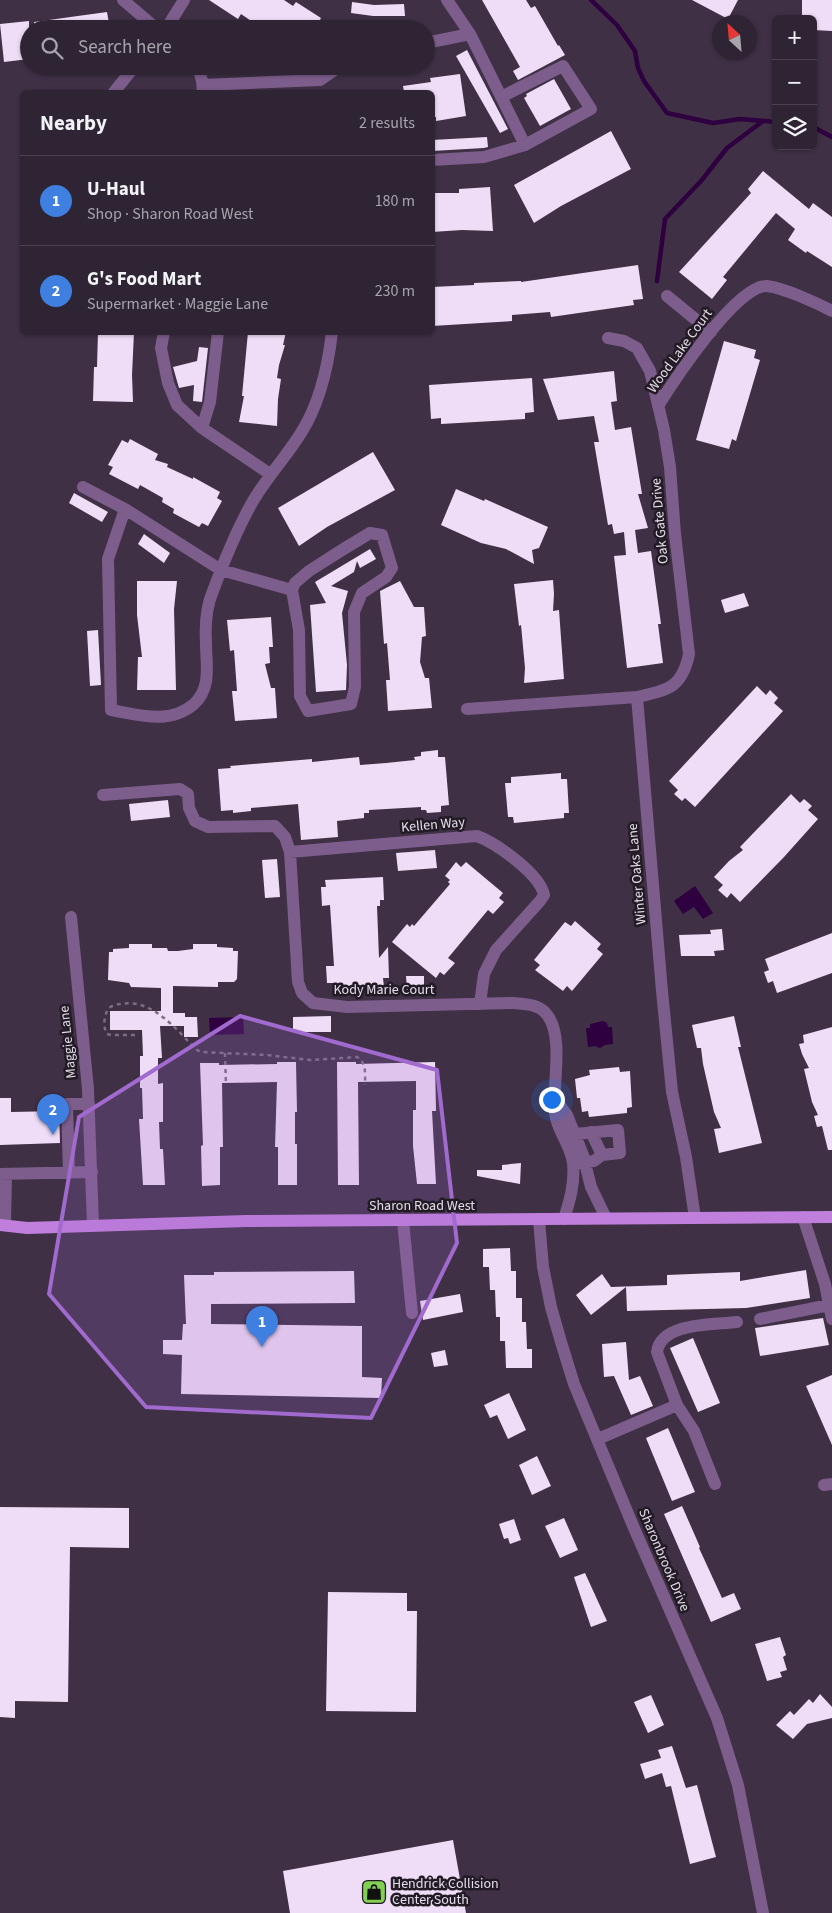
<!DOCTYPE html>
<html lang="en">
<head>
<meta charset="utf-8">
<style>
  body { margin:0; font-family:"Source Sans 3",sans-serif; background:#372c3c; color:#f1f3f6 }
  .controls { position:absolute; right:15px; top:15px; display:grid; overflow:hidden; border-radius:8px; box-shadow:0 1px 4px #0004 }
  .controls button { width:45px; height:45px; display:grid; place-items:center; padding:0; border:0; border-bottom:1px solid #4a414f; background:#2f2434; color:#f1f3f6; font:25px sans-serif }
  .compass { position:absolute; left:712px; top:15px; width:45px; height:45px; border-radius:50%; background:#2f2434; box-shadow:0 1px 4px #0004; rotate:334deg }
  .you { position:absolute; left:551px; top:1099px; width:18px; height:18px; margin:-12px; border:4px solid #fff; border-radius:50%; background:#1a73e8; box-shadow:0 0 0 8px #1a73e833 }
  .badge { display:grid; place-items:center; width:32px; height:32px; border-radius:50%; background:#d6ab8b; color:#fff; font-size:16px; font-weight:700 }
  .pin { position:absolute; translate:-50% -41px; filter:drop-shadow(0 1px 2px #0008) }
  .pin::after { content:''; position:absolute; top:26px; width:18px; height:15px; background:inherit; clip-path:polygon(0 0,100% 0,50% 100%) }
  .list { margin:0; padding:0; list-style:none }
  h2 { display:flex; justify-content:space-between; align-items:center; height:65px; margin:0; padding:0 20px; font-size:21px }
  h2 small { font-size:16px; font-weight:400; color:#a7a4ac }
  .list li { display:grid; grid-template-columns:32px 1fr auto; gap:15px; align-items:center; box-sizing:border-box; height:90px; padding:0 20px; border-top:1px solid #4a414f }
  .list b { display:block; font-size:19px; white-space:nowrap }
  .list p { margin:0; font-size:16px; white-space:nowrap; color:#a7a4ac }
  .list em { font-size:16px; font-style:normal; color:#a7a4ac }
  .icon { flex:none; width:28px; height:28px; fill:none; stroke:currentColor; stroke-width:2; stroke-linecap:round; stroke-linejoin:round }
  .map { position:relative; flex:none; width:832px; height:1913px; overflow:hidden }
  .search { position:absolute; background:#2f2434; box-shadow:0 1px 4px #0004; left:20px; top:20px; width:415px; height:55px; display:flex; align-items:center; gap:12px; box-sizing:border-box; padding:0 18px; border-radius:28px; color:#a7a4ac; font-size:19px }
  .panel { position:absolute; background:#2f2434; box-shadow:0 1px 4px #0004; left:20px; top:90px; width:415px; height:245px; border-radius:8px }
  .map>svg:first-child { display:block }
  .water { fill:#2f0040 }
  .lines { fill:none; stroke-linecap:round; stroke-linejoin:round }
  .stream { stroke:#2f0040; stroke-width:4.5 }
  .building { fill:#efddf7 }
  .path { stroke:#7b6e81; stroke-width:2.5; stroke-dasharray:4 4; stroke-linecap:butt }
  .minor { stroke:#7d5d8b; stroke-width:12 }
  .major { stroke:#c17fdd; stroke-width:12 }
  .marked { fill:#a06ace; fill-opacity:0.2; stroke:#a06ace; stroke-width:4; stroke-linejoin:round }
  .labels { text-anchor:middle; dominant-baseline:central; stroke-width:5; stroke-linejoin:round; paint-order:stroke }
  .street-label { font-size:14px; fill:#e6ddea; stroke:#221b25 }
  .poi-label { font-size:14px; fill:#e6ddea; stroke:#221b25; text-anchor:start }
</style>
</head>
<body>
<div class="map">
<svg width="832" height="1913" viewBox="0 0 832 1913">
  <rect width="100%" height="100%" fill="#3f3045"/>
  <path class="water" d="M695 886 713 913 703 919 694 907 683 914 674 901Z
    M243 1017 244 1034 210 1035 209 1018Z
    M603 1021 607 1023 608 1027H612L613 1044 605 1045 600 1048 595 1046 588 1047 586 1028H590V1024Z"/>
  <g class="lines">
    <path class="stream" d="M591 0 617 25 635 51 638 68 644 81 667 113 713 123 740 119 776 122
      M813 127 832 137
      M657 281 665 219 701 181 727 148 763 121"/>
  </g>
  <path class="building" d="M209 0H284L293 6 296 2 321 18 315 29H263L241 14 238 19Z
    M482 0H526L531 8 535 6 558 46 559 45 565 55 518 80 513 71 520 67Z
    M692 0H738L728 19Z
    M802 0H832V31L813 30V19H802Z
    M352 2 374 5 404 4 405 16H373L351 13Z
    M107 12 110 29H35L34 22Z
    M29 21V59L4 62 0 24Z
    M467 50 508 129 500 133 456 56Z
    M460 74 466 116 436 121V117H432V92H404L403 86 431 82 430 78Z
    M554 79 571 109 540 126 524 98 527 96 526 94Z
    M611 131 631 169 561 206 534 223 514 185Z
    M487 137 488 147 484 148 432 151V140Z
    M763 171 809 209 813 203 832 217V267L807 251 806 253 788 240 795 229 776 213 723 277 727 280 712 299 679 272 751 193 748 189Z
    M490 187 493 231 462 230 432 232V193H459V189Z
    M638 265 643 299 633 300 634 305 551 317 550 312 512 315V321L432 326V287L474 285V283L521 281V282Z
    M98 332H134L132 375 133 402 93 401 94 367H97Z
    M248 332H286L283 345H285L279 365 277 378 281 379 278 399 277 426 239 422 244 396H242Z
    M724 341 756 350 754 358 760 360 736 441 732 439 729 449 696 440Z
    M199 347 208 348 202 402 193 401 194 385 179 388 173 367 197 361Z
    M614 371 617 401 611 402 615 430 631 427 642 494H638L648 528 635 530 638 553 651 551 661 624H658L663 663 627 668 614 556 626 555 624 532 614 534 612 524 608 525 594 442H599L594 416 558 420 543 379Z
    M532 378 534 412 525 413V419L441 424V418L431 419 429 385Z
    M130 439 158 454 155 460 168 464 167 467 193 479V477L220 492 217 498 222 501 208 526 202 523 199 527 173 513 174 509 162 502 163 498 140 485 138 489 109 474 113 467 108 465 122 440 128 443Z
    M373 452 395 490 327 527 299 546 278 508Z
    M456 489 484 501 485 499 548 527 539 548 532 550 534 564 506 549 481 543 441 525Z
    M74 493 108 512 102 522 69 503Z
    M144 534 170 553 164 563 138 544Z
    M370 549 376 559 360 568 357 561 354 572 331 586 348 591 342 613 347 665 346 690 316 692 310 605 326 603 315 582Z
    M553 580 554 594 553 611 559 610 564 679 524 683 525 668 521 625 519 626 514 584Z
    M137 581H177L174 609 176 690H137L138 657H142L137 615Z
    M400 581 414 607H424L426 636 422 637 420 662 425 678H429L432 708 388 711 386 680H390L387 643 384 644 380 591Z
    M744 593 749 606 725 613 721 600Z
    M271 617 273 647H269L270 663 265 664 271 688H275L277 718 235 721 232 691H237L234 650 230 651 227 620Z
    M98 630 101 685 90 686 87 631Z
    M757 686 766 695 770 690 778 698 774 703 783 711 695 807 685 798 682 801 674 794 678 790 669 781Z
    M438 750V757H445L449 805 441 806V812L427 813 426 810H421V807L369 810V813H364V818L337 821 338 837 301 840 298 804 251 808V811L233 813V810L221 811 218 769 231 768 230 766 253 764 312 759V762L359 757 360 765 386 763 415 760 414 757 421 756V752Z
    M561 773V779H567L569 813H564V818L514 823 513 817H508L505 783H511V777Z
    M791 794 800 803 804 799 812 806 808 810 818 819 784 857 740 902 731 893 727 898 718 890 723 885 714 877 729 861 743 850 740 847Z
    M168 800 170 817 131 821 129 804Z
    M435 850 437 868 398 871 396 853Z
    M277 859 280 897 265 898 262 860Z
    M456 862 461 867 466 862 503 893 499 898 504 902 493 914 488 910 448 958 455 963 444 975 440 972 436 978 392 942 407 924 410 927 412 924 414 926 450 884 448 882 450 880 445 876Z
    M383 877 384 900H380V906H377L379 958 388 947 389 978H383L384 987 334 989V983H327L326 966H334L330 905 322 906 321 887H326L325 880Z
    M575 921 601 944 597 949 603 954 572 991 567 986 563 991 535 970 540 965 534 960 565 922 571 926Z
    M722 929 724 950 714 951 715 956H681L679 935 711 934 710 930Z
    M832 933V973L777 993 773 981 768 983 764 972 769 970 765 959Z
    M129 944H152V948H167L168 951H178L193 949V944H217V947L233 948V951H238L237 979 234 982H218V987L173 986V1013H185V1017H197L198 1037H184V1026H160L162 1058H158V1084L163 1083V1122H159L160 1149H163L165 1185H143L139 1119H143L142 1088H140V1056H143L142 1030H110V1011H161V988L131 987 129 983 108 980 109 952H113V949L129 948Z
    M406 976H424V990H407Z
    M331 1016V1032H293V1017Z
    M734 1016 741 1047H738L762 1143 719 1153 714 1129 721 1128 714 1112 703 1064 701 1048H697L692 1025Z
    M832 1027V1150H828L822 1126 817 1127 814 1116 818 1115 812 1102 804 1069 809 1068 802 1054 799 1044 804 1043 803 1035Z
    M277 1062H296L297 1112H295V1144H297V1185H278V1147H275L277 1082 222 1083 223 1147H220V1185L202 1186 201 1146 203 1145 200 1063H219V1065L277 1064Z
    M337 1062H356V1064L435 1062 436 1111H432L436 1184H417L413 1146V1110H416V1081L358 1082 359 1185H338Z
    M619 1067 620 1072 630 1071 632 1107 627 1108V1113L589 1117 588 1111 582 1112 580 1098H577L575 1079 590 1075 589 1070Z
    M0 1098H11V1112L59 1111 60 1143 0 1145Z
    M521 1163 520 1184 477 1176V1170H502V1165Z
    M510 1248 511 1271H516V1298H522V1322H526L527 1349H532V1368H506L505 1341H500V1317H496L495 1290H490L489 1267H483V1249Z
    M806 1270 810 1298 746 1308 627 1311 626 1287 591 1315 576 1295 602 1274 611 1287 667 1285V1275L740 1272V1281Z
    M354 1271 355 1303 211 1304V1324L362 1326V1377L382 1378 381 1398 181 1394 182 1355 163 1354V1340H182L183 1324H186L184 1275H214V1272Z
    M460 1294 463 1312 423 1320 420 1301Z
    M823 1318 829 1345 760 1356 755 1328Z
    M693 1338 720 1403 698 1412 670 1348Z
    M626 1342 629 1380 640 1376 653 1406 631 1415 614 1376 604 1377 602 1344Z
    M445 1350 448 1365 434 1367 431 1353Z
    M832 1375V1445L806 1386Z
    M509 1393 526 1430 508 1439 497 1415 490 1418 484 1405Z
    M668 1428 695 1492 672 1501 646 1438Z
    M537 1456 551 1486 532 1495 519 1465Z
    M682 1506 700 1547 699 1548 722 1598 734 1593 741 1609 711 1622 664 1514Z
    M0 1507 129 1508V1548L70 1547 68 1702 15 1701V1718L0 1717Z
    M564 1518 578 1550 560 1558 545 1526Z
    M514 1519 521 1540 510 1544 508 1538 504 1539 499 1524Z
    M585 1573 607 1621 591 1627 574 1577Z
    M328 1592 407 1593V1611H417L416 1712 326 1711Z
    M780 1637 786 1655 783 1657 787 1670 780 1672 782 1677 767 1681 755 1644Z
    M820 1694 832 1707V1718L807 1724 793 1739 776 1725 790 1711 794 1715 809 1699 813 1703Z
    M651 1695 664 1725 648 1733 634 1702Z
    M672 1746 686 1788 697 1785 716 1857 690 1864 671 1786 666 1787 662 1773 645 1779 640 1764 661 1758 658 1750Z
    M453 1840 466 1913H290L283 1871Z"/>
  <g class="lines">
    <path class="path" d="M135 1035H111L107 1034C103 1027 104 1018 107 1011 109 1006 115 1005 120 1004 153 998 175 1029 197 1050L201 1052 267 1055 310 1060 357 1057C367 1063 365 1075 365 1085
      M225 1053 226 1085"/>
    <path class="minor" d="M123 0 157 29
      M447 0 470 34 525 145
      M166 29 184 0
      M426 43 470 34
      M198 66 202 81 203 92
      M203 85 320 80 340 66
      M114 92 135 66
      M432 160 484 157 525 145 591 109 563 66 501 97
      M667 296 711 332
      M164 332 161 348 168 383 177 405 202 428 270 474
      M608 338 624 341 637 348 650 371 664 430 670 467 675 534 689 654C682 688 668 690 637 697
      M658 406C673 382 737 284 767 286 784 288 817 303 832 311
      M202 428 210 402 218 332
      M83 487 125 509 221 570 292 590 299 630 300 696 308 711 351 704 355 687 354 612 362 593 386 577 392 568 382 535 370 533 342 550 309 571 295 583 292 590
      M125 509 108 559 111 710C139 715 170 725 194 704 212 687 206 665 206 643 205 626 206 607 213 591 224 561 237 529 253 501 267 477 286 457 301 433 320 403 328 367 332 332
      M467 709 637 697 662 991 672 1092 686 1157 695 1218
      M103 795 180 789 188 794 189 808 195 821 208 827 275 826 285 837 290 852 298 982 302 993 313 1003 347 1007 513 1003C526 1004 540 1004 548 1016 564 1039 552 1085 555 1113 557 1131 571 1145 573 1163 575 1183 570 1200 564 1219
      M290 852 477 836C496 843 540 874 544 895L540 901 496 950 484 974 480 1004
      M71 917 88 1089 93 1225
      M554 1098 567 1115 583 1155 591 1187 606 1218
      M591 1132 602 1155
      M569 1136 575 1134 618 1130 620 1153 602 1155 594 1161 578 1163
      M69 1173 67 1104H89
      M0 1174 92 1172
      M803 1217 825 1284 832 1319
      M539 1220 543 1267 551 1307 561 1342 574 1384 634 1528 717 1718 738 1785 763 1913
      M403 1221 412 1313
      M5 1225 6 1174
      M760 1319 829 1305
      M677 1405 694 1431 715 1484
      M598 1439 677 1405 657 1352C661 1322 714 1325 737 1322
      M824 1485 832 1484"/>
    <path class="major" d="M0 1225 27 1228 246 1221 832 1217"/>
  </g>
  <path class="marked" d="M240 1016 437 1070 457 1243 371 1418 146 1407 49 1294 79 1117Z"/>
  <defs>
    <symbol id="shop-square" viewBox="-11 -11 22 22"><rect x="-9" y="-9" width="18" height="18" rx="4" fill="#82d050" stroke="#221b25"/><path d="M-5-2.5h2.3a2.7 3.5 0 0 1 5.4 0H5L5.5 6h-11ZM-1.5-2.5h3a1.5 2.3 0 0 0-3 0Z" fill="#111"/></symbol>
  </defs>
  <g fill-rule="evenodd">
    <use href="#shop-square" x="360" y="1878" width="28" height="28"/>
  </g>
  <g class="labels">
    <g class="street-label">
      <text transform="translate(680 351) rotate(-54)">Wood Lake Court</text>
      <text transform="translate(660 521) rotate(-95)">Oak Gate Drive</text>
      <text transform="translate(433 825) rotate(-5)">Kellen Way</text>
      <text transform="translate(637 874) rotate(-95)">Winter Oaks Lane</text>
      <text x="384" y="990">Kody Marie Court</text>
      <text transform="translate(68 1042) rotate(-96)">Maggie Lane</text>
      <text x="422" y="1206">Sharon Road West</text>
      <text transform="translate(664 1560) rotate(67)">Sharonbrook Drive</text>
    </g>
    <g class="poi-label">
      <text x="392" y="1884">Hendrick Collision<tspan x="392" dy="16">Center South</tspan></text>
    </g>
  </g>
</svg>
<div class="controls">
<button>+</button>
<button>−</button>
<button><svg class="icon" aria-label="layers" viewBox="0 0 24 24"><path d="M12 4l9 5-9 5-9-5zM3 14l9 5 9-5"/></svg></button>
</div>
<svg class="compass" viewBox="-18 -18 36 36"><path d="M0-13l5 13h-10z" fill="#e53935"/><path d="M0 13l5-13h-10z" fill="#a7a4ac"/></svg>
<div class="you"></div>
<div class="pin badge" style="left:262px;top:1347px;background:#3f7fe0">1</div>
<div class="pin badge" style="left:53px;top:1135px;background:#3f7fe0">2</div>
<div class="search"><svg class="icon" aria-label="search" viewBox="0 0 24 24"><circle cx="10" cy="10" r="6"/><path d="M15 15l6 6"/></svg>Search here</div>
<section class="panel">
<h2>Nearby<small>2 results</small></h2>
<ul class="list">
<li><span class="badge" style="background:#3f7fe0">1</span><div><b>U-Haul</b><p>Shop · Sharon Road West</p></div><em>180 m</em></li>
<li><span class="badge" style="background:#3f7fe0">2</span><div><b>G's Food Mart</b><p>Supermarket · Maggie Lane</p></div><em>230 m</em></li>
</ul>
</section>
</div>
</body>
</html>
